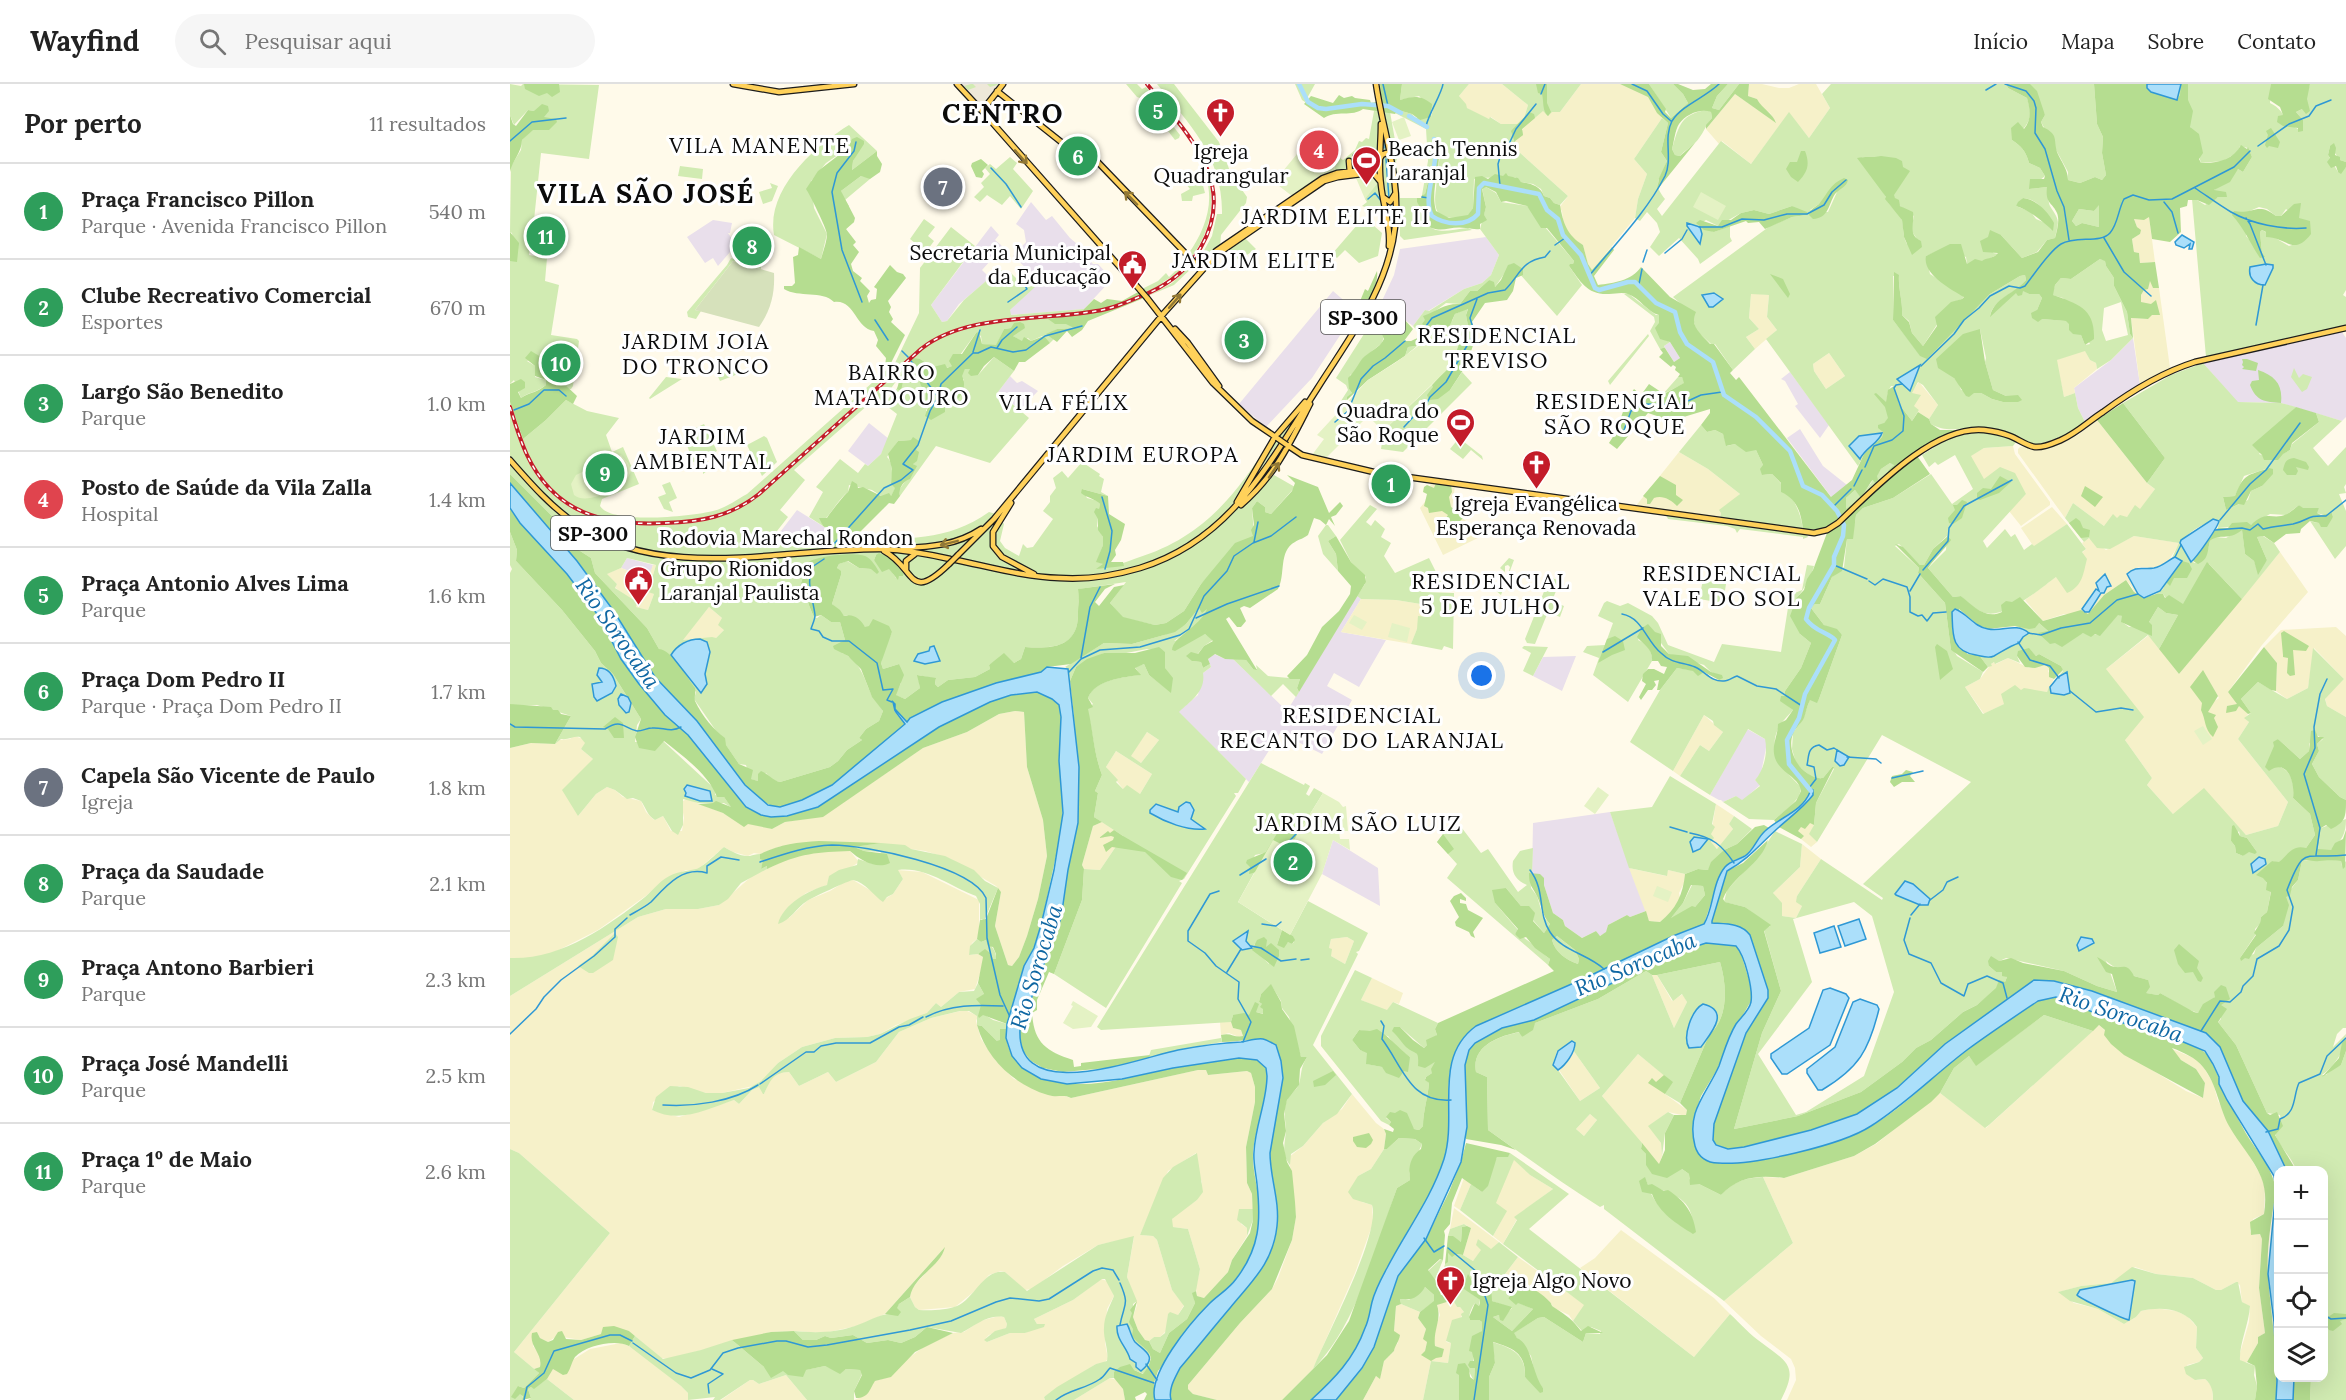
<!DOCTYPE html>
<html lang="pt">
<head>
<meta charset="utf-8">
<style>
  body { margin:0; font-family:Lora,serif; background:#f6f6f6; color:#222 }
  .controls { position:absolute; right:18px; bottom:18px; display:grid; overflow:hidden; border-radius:12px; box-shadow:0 6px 24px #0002 }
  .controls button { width:54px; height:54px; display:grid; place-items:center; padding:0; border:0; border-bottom:2px solid #e0e0e0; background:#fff; color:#222; font:30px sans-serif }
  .you { position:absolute; left:972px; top:592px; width:21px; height:21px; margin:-15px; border:4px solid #fff; border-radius:50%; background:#1a73e8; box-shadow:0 0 0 9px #1a73e833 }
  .badge { display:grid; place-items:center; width:39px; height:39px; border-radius:50%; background:#c31c2a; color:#fff; font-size:20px; font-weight:700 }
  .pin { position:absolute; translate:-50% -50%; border:3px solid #fff; box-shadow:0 2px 6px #0006 }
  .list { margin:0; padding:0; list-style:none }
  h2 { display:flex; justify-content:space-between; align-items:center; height:78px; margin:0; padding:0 24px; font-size:26px }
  h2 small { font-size:20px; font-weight:400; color:#767676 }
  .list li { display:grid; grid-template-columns:39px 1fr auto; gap:18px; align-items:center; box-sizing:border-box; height:96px; padding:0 24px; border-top:2px solid #e0e0e0 }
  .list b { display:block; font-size:22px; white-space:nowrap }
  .list p { margin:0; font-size:20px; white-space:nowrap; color:#767676 }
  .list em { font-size:20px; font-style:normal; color:#767676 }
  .icon { flex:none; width:33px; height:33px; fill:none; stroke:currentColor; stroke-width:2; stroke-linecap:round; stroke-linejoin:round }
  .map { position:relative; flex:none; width:1836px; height:1316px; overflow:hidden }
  header { display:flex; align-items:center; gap:36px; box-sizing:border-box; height:84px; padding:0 30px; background:#fff; border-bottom:2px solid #e0e0e0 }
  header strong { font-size:28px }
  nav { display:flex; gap:33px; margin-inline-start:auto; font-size:21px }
  .search { width:420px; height:54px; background:#f6f6f6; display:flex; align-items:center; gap:15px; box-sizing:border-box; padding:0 21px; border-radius:33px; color:#767676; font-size:22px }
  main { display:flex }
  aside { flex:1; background:#fff }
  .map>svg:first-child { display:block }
  .industrial { fill:#e9dfeb }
  .farmland { fill:#f6f1c9; fill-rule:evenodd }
  .green { fill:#d1ebb2; fill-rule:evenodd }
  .forest { fill:#b5dd90; fill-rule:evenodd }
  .cemetery { fill:#d6e1bb }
  .pitch { fill:#e4f2c4 }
  .plaza { fill:#eee8d9 }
  .water { fill:#abdffa; stroke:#2e98d5; stroke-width:1.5 }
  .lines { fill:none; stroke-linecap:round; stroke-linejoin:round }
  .stream { stroke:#2e98d5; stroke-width:1.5 }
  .river { stroke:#abdffa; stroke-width:4.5 }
  .major-casing { stroke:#1c1c1c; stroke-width:7 }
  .major { stroke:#ffd15a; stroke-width:4.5 }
  .rail-casing { stroke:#c31c2a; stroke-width:4 }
  .rail { stroke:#fff; stroke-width:1.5; stroke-dasharray:4.5; stroke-linecap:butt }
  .major-bridge-casing { stroke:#1c1c1c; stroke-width:7; stroke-linecap:butt }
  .major-bridge { stroke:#ffd15a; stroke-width:4.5 }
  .oneway { stroke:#917836 }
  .labels { text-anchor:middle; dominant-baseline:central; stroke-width:6; stroke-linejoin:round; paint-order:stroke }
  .shield { fill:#fff; stroke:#545454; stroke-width:1.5 }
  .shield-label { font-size:20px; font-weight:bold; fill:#0b0b0b }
  .poi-label { font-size:21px; fill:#0b0b0b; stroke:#fff; text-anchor:start }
  .street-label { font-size:21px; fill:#0b0b0b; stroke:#fff }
  .neighbourhood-label { font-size:22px; letter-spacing:1.5px; fill:#0b0b0b; stroke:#fff }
  .water-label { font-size:22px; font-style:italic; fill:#0f67a3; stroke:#fff }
  .district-label { font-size:27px; font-weight:bold; letter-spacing:1.5px; fill:#0b0b0b; stroke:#fff }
</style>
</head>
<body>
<header>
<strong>Wayfind</strong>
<div class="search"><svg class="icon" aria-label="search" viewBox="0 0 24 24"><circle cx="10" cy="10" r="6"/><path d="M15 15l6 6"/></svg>Pesquisar aqui</div>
<nav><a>Início</a><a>Mapa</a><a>Sobre</a><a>Contato</a></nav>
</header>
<main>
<aside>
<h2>Por perto<small>11 resultados</small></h2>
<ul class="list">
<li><span class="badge" style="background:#2e9e5b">1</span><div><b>Praça Francisco Pillon</b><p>Parque · Avenida Francisco Pillon</p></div><em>540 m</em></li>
<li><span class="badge" style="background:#2e9e5b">2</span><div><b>Clube Recreativo Comercial</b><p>Esportes</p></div><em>670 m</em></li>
<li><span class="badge" style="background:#2e9e5b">3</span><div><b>Largo São Benedito</b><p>Parque</p></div><em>1.0 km</em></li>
<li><span class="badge" style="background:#e0444e">4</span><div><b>Posto de Saúde da Vila Zalla</b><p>Hospital</p></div><em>1.4 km</em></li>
<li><span class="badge" style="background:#2e9e5b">5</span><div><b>Praça Antonio Alves Lima</b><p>Parque</p></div><em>1.6 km</em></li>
<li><span class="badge" style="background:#2e9e5b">6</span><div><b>Praça Dom Pedro II</b><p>Parque · Praça Dom Pedro II</p></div><em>1.7 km</em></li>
<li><span class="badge" style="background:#6b7280">7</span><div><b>Capela São Vicente de Paulo</b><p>Igreja</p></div><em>1.8 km</em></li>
<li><span class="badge" style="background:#2e9e5b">8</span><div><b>Praça da Saudade</b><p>Parque</p></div><em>2.1 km</em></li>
<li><span class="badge" style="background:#2e9e5b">9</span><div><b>Praça Antono Barbieri</b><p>Parque</p></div><em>2.3 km</em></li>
<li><span class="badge" style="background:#2e9e5b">10</span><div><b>Praça José Mandelli</b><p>Parque</p></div><em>2.5 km</em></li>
<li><span class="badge" style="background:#2e9e5b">11</span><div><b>Praça 1º de Maio</b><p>Parque</p></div><em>2.6 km</em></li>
</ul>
</aside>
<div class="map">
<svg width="1836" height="1316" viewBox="0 0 1836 1316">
  <rect width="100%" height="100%" fill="#fffaea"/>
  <path class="industrial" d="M521 118 536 136 542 132 560 154 579 170 577 173 583 180H588L602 195 574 225 500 231V226L526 200 515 188 517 185 503 172 516 158 514 146 506 140Z
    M203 136 222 139 220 149H218L226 161 208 182 203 174 195 179 177 153Z
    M481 142 489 151 485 156 491 161 497 172 492 177 484 170 480 173 481 176 472 186 480 194 449 220 437 237 432 238 421 221Z
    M976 153 989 171 981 191 972 199 954 205 918 227 915 226 903 242 891 233 884 248 864 234 884 191 890 165Z
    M823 207 846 227 802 294 756 343 729 320Z
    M1832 248 1836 254V333L1832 337 1771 319 1727 318 1693 279Z
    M1623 254 1630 301 1575 338 1568 324 1564 304 1601 276Z
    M1160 258 1170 274 1164 278 1154 262Z
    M1280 288 1319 341 1310 354 1285 322 1288 320 1275 297 1271 295Z
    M500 292 507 299 512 297 528 307 510 326 488 308Z
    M359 339 379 355 371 370 358 382 338 367Z
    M1290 345 1313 382 1337 401 1322 414 1277 354Z
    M287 426 319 446 313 459 273 460 264 456Z
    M117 474 143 481 139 494 111 484Z
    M847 512 851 515 831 548 876 556 849 603 824 589 817 602 842 616 812 670 770 649 739 698 668 628 688 611 693 589 701 583 698 575 704 570 715 575 722 574 777 627Z
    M1066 572 1052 607 1023 592 1033 573Z
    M1237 645 1255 655 1257 659 1251 689 1245 696 1250 701 1232 717 1226 712 1213 718 1211 716H1209L1200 711Z
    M1100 728 1136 827 1120 833 1117 831 1098 841 1096 849 1089 852 1086 847 1072 854 1055 842 1053 836 1043 829 1034 801 1022 790 1023 739Z
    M823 756 868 784 870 822 812 790Z"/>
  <path class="farmland" d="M959 0H992L1018 21 1014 34 1007 40H991L981 33 979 35 972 33 957 24 949 12Z
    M1071 0H1110L1119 3 1138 13 1152 34 1124 75 1137 90 1128 115 1125 134 1082 186 1078 180 1073 161 1065 157 1054 143 1052 127 1049 124 1058 112 1008 67 1005 57 1016 40 1033 26 1050 28Z
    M1239 0H1252L1269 4H1279L1289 0H1306L1320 24 1299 54 1279 29 1241 80 1212 57 1209 60 1196 45 1225 10 1266 38 1260 29 1252 24 1247 15 1238 12Z
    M1639 133 1645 178 1630 179 1629 169 1624 168 1622 155 1630 150 1624 135Z
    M1641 195 1643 204H1649L1660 284 1630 301 1621 234 1637 235 1635 220 1631 218V211Z
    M1241 209 1259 211 1257 233 1267 246 1245 265 1236 253 1249 245 1239 234Z
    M1575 266 1580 276 1586 279 1587 285 1564 304 1565 309 1554 313 1546 276Z
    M1319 269 1335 292 1316 305 1304 287 1303 280Z
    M1409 298 1428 321 1419 335 1408 328 1409 326 1403 322 1401 309Z
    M1587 336 1637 399 1645 405 1630 426 1621 428 1617 433 1608 434 1594 442 1563 419 1555 434 1508 369V365L1510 363H1515L1528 366 1550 360 1568 351Z
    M1503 362 1505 370 1540 418V421L1511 442 1499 427 1516 410 1474 396 1460 372 1474 364Z
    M1169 368 1198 385 1230 410 1211 429 1210 434 1125 423Z
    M921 398 945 401 942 426 974 451 933 471 910 424 918 414Z
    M1542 423 1557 440 1524 463 1511 444Z
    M1624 452 1670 459 1657 479 1644 484 1629 483 1617 490 1628 510 1624 508 1622 503 1616 496 1594 511 1578 531 1554 530 1533 537 1515 516 1546 493 1576 465 1572 459 1579 454 1596 466Z
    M1770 468 1798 508 1752 561 1718 608 1738 630 1735 634 1739 638 1728 655 1778 718 1768 742 1736 751 1720 735 1663 730 1637 701 1642 694 1615 656 1596 585 1639 551 1669 590ZM1693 587 1709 614 1691 626 1693 620Z
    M143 481H146L138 507 144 510 138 526 125 523 126 518 111 509 105 503 107 500 96 490 111 484 138 494Z
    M851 515 886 516 923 522 922 533 908 543 901 560 831 548Z
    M199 523 212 534 214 546 206 554 172 556Z
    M1826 543 1836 552V633L1817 622 1815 614 1834 595 1804 564 1798 604 1777 615 1766 607 1767 579 1754 563 1771 546Z
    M1498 574 1519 584 1534 581 1540 584 1538 587 1542 595H1544L1537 608 1511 606 1494 620 1474 630 1455 603 1470 595 1481 580 1484 578 1486 580Z
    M505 627 514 628 517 683 533 736 537 772 528 815 517 852 509 873 502 882 498 881 485 842 491 808 486 802 441 775 415 767 401 765 271 762 250 770 244 769 238 772 223 768 214 763 187 786H176L154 796 137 811 88 846 39 871 19 875 0 874V664L21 659 45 660 49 656 60 655 64 652 74 655 76 659 71 665 83 675 68 732 86 710 97 703 105 706 113 713 131 717 136 728 143 735 145 736 153 732 161 747H172L174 734 171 718 177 715 213 729 225 736 262 745 275 738 313 732 413 664 457 648 489 630Z
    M1194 631 1213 648 1199 667 1190 661 1170 692 1163 687Z
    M637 648 649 656 631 679 620 672Z
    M606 667 642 690 630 710 613 705 596 683Z
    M1206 720 1224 732 1219 740 1223 745 1208 765 1201 759 1203 754 1201 750Z
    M592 738 613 752 590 786 574 785 572 781 583 742Z
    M1300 738 1304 741 1300 750 1307 758 1301 763 1291 755 1293 752 1287 747 1291 742Z
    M1292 760 1311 775 1287 812 1292 822 1286 834 1272 832 1263 809 1290 783Z
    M325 766 340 767 349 778 319 798 317 801 296 809 279 823V834L298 816 320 807 336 797 343 796 375 815 383 810 393 795 387 786 412 788 469 816V848L467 855 462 859 459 871 468 870 473 873 472 884 465 905 449 908 431 923 426 919 417 930 386 941 370 950 357 953 325 954 292 963 268 979 255 994 243 1002 212 1009H196L169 1002 143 1018 142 1026 169 1033 224 1016 229 1020 242 1006 249 1002 254 1010 260 995 267 989 279 988 289 1002 318 988 326 998 366 978 389 948 421 934 455 926 468 932 466 937 471 955 486 977 504 995 561 1014 688 986H696L698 991 737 987 741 989 745 1003V1018L736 1063 737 1099 742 1110 743 1125H729L731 1140 737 1144V1152L722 1176 718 1188 694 1214 687 1212 686 1204 690 1185 678 1145 663 1143 662 1141V1135L665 1131 687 1116 692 1098 688 1089 686 1069 658 1087 630 1151 643 1152 647 1156 662 1206 674 1221 668 1231 658 1230 657 1246 650 1253H644L639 1257 635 1256 628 1246 623 1233 627 1221 617 1193 624 1153 588 1161 553 1182 522 1205 515 1206 495 1188 491 1187 479 1191 466 1206 445 1223 409 1226 405 1223 400 1213 402 1204 431 1172 434 1164 375 1230 347 1242 314 1249 284 1247 261 1248 158 1275 151 1274 119 1247 91 1250 71 1256 47 1252 38 1258 30 1254 27 1248 23 1262 30 1271 31 1277 30 1283 24 1285 4 1268 100 1149 9 1069 0 1065V912L128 833 156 825H188L209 821 242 792 277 775 296 769Z
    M1119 784 1156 792 1158 786 1175 790 1174 799 1169 809 1170 814 1163 827 1150 838 1139 837Z
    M837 853 844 857 835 880 821 872 819 864 821 855Z
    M1142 891H1147L1162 917 1173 910 1177 918 1164 944Z
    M862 894 893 909 889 920 883 918 877 927 851 916Z
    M710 938H721L723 944 731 946 733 952 729 953 719 949 711 951Z
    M1589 941 1634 981 1676 1007 1693 1014 1695 999 1686 985 1671 976 1660 964 1686 975 1694 984 1703 999 1708 1017 1751 1092 1755 1104 1754 1130 1743 1135 1740 1147 1742 1151 1750 1150 1752 1155 1749 1204 1755 1249 1748 1253V1259L1737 1278 1734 1279 1730 1276V1269L1739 1238 1740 1223 1732 1218 1730 1201 1726 1198 1711 1206H1706L1683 1194 1646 1190 1625 1183 1601 1199 1571 1202 1549 1208 1564 1219 1588 1225 1614 1240 1626 1233 1631 1227 1645 1224 1666 1227 1677 1232 1687 1243 1686 1264 1693 1274 1689 1278 1677 1281 1687 1296 1695 1295 1699 1299 1702 1303 1703 1316H1277L1286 1296 1285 1284 1281 1275 1251 1252 1214 1217 1283 1159 1253 1093 1274 1094 1344 1072 1366 1060 1430 1009 1476 1044Z
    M1063 966 1090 1004 1070 1017 1049 986Z
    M1128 970 1163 998 1155 1010 1177 1026 1176 1032 1158 1028 1139 1042 1151 1059 1152 1072 1149 1081 1092 1012Z
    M842 1010 866 1039 874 1045 876 1050 874 1065 861 1085 848 1092 852 1118 862 1121 863 1139 845 1189 803 1285 772 1316H707L683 1310 678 1305V1301L730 1239 762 1205 768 1194 782 1156 786 1133 779 1073 793 1062 813 1039 832 1025Z
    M1080 1030 1087 1036 1074 1052 1066 1045Z
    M1004 1075 1020 1091 1043 1105 1005 1133 1007 1135 993 1160 983 1152 996 1128 985 1119Z
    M954 1094 961 1100 950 1126 944 1122 945 1119Z
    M944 1124 989 1158 981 1166 968 1155 972 1166 963 1177 953 1171 961 1144 954 1140 940 1145Z
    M1111 1146 1204 1214 1220 1230 1184 1273 1070 1184 1085 1174Z
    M1008 1173 1075 1221 1063 1237 1059 1231 1044 1224 1039 1217 1014 1200 1004 1199 995 1190Z
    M591 1195 597 1197 604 1212 597 1225 595 1259 598 1275 594 1279 586 1280 534 1313 535 1316H344L349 1314 365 1297 381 1292 393 1278 415 1262 443 1249 454 1248 470 1237 489 1232 494 1233 497 1240 496 1244 479 1251 476 1254 477 1258 500 1249H515L533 1240H527L524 1235 563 1216Z
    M937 1216H943L947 1223H950L954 1228 936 1258 941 1259 938 1279 921 1277 913 1316H853L866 1292 870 1294 874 1277 884 1267 885 1262 888 1259 884 1247 886 1222 891 1220 910 1228 908 1234 916 1245 914 1255 917 1258 915 1267 923 1275 933 1265 925 1262 924 1257V1247L930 1231 927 1221Z
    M111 1259 124 1264 171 1302 178 1309V1316H64L37 1295 38 1291 43 1285 64 1275 80 1265Z
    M276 1291 297 1316H211L240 1296H243L249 1300Z
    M600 1294 607 1296 613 1305 615 1316H564Z"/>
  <path class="green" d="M0 0 11 2 13 0 89 1 79 75 31 69 24 136 53 142 50 161 21 158 19 171 37 174 35 197 49 201 41 251 67 255 69 257 63 302 61 305H59L35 282 33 274 28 272 17 277 25 282V293L36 296V301C26 309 19 308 11 314L4 296 0 300V177H7L2 149 0 148 1 82 11 66 12 56 34 33 24 27 18 26 4 41 0 31Z
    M451 0H491L471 22Z
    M616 0H627L632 5 636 3 661 35 659 37 670 51 669 54 665 56 633 15 627 13Z
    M647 0H664L709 58 721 90 737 113 736 119 711 151 710 163 692 180 687 179 702 152 707 130H712C713 73 680 41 647 0Z
    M785 0H805L795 18 792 16Z
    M892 0H959L949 12 956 20 957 24 979 35 980 33 991 40H1007L1014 34 1018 21 992 0H1071L1050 28H1042L1038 32 1033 27 1012 45 1013 51 1005 57 1008 67 1058 112 1050 121 1044 119 1040 114 1034 112 1031 105 1023 100 1011 98 1005 93 967 94 964 95 963 124 958 132C931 137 922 133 926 105 927 94 928 83 930 72L926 65 915 110 912 111 918 77 916 45 885 29 888 26 902 30 905 34 921 33 923 26 909 12 890 16Z
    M1139 0H1163L1173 10 1178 19 1161 34Z
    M1218 0H1229L1209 26 1202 24 1207 12Z
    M1321 0H1496L1498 4 1517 14C1524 36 1518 41 1502 56 1511 62 1516 67 1519 79L1530 84 1535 92 1519 105 1537 103C1538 108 1538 118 1540 122 1550 138 1549 135 1545 154L1537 156 1527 168 1512 174 1491 151 1483 169 1489 170 1472 178 1457 180 1456 173 1435 164 1416 172 1420 190 1454 212 1452 215 1441 219 1413 262 1402 249 1399 237 1392 231C1393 217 1388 205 1389 191L1383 192V236L1410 271 1417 274 1480 210 1510 192 1515 191 1516 196C1507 209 1483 215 1480 232L1503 210 1512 206 1519 210H1529L1532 214 1527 226 1532 235 1557 237 1571 251 1575 261 1580 260 1553 214 1542 211 1545 201 1551 194 1561 195 1590 175 1595 176 1596 182 1604 194V202L1617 228 1620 250 1623 254 1601 276 1587 285 1586 279 1580 276 1575 267 1547 276 1554 313 1565 309 1568 324 1575 338 1559 350 1527 361C1509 356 1495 346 1477 344 1457 341 1440 351 1421 340L1419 335 1428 321 1413 301 1408 298 1402 309 1411 311 1404 322 1409 326 1402 337 1389 320 1384 302H1381C1375 311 1376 324 1379 334L1374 339 1372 353 1354 370 1348 382 1256 255 1267 246 1257 233 1259 211 1241 210 1239 234 1249 245 1236 253 1245 265 1223 286 1205 260H1201L1186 246 1183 234 1177 225 1163 213 1260 142 1282 133 1297 131 1282 122 1259 130 1244 126 1231 129 1208 142 1196 136 1188 141 1204 148 1220 142V153L1222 157 1190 180 1188 175 1169 154 1149 172 1140 163 1150 148 1147 139 1137 128 1130 137 1125 134 1128 115 1137 90 1124 75 1152 34 1158 39 1151 68 1157 77C1151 95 1141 98 1155 115L1147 125 1152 132 1211 57 1241 80 1279 28 1299 54 1320 24 1312 10ZM1352 73 1361 75 1389 121 1404 132 1401 146 1407 155 1397 160C1392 151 1394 145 1392 136 1390 128 1378 123 1376 113ZM1336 102 1327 108 1318 128 1300 126ZM1513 114C1532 116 1536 130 1541 146L1538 140 1526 135 1521 128 1506 122ZM1611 218 1618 251 1596 257 1592 246 1594 224ZM1470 245 1476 274 1475 278 1483 306 1496 312H1508V318H1493L1482 315 1471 309 1451 306 1449 300 1444 294ZM1319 269 1335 292 1316 305 1304 287 1303 280Z
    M1518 0H1584L1587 40 1593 53 1592 69 1596 91 1592 96 1585 93 1570 99 1558 96V88L1531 38 1535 31Z
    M1634 0H1761L1760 19C1774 25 1775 39 1788 45V48L1793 36 1786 28 1792 25 1800 0H1836V78L1830 76 1820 62 1818 71 1828 88 1836 83V206L1833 211 1836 213V242L1696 273 1682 115 1687 116 1695 121 1708 113 1703 107 1728 85 1733 88 1742 73 1738 64 1730 62 1728 68 1713 77 1691 79 1679 39 1634 23ZM1749 123 1757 125 1766 132H1771L1776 125 1789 135 1782 161 1779 162 1752 146 1750 148 1752 169 1736 152 1735 129Z
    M1197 26 1201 28 1202 34C1195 42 1193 51 1185 59 1180 64 1174 67 1170 72L1165 71 1162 65C1169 41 1171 30 1197 26Z
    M864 27 880 28 888 73 886 77 890 114H907C907 120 910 122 911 128 919 154 936 146 958 144L962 146 894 156 890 152 889 114 872 118 875 129 852 122 857 118 855 115 863 93 869 95 856 88 865 86 868 83 825 88V82L830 74 833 76 845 66 849 57 852 58 856 54 859 55Z
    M339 41 367 67 342 86 343 77 349 65 340 57 338 64 316 79 301 97 304 124 317 150 311 175 264 151C256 105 305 62 339 41Z
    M801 54 818 66 810 76 801 68 802 63 796 59Z
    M500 73 507 79 503 85 523 107 511 125 500 112 492 121 477 111 470 118 464 113 474 103 471 99 480 90 475 84 480 80 486 85Z
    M695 81C707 115 702 144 682 173L678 170C696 146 708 111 691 84Z
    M170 82 193 85 192 95 168 92Z
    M690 90 695 109 683 112 682 117H672L671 110 680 105 676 100Z
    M351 92 359 93 360 95 335 116 339 122 337 129 344 138 336 145 331 107Z
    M260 99 268 102 262 117 253 120 249 108 262 104Z
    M976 103 986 109 991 118 1017 122 1064 177 1063 180 1059 182 1072 201 1047 232 1001 180 985 203 979 196 967 207H960L950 220 936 219 924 228 927 240 942 237 945 230 958 224 956 231 958 242 952 251C931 238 911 259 895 272L898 263 906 262 916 250 912 253 903 242 915 226 919 227 954 205 972 199 981 191 989 171 970 145 976 123 972 104Z
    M1589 120V143L1572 139 1566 142 1562 137 1569 125 1584 127Z
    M854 133 872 149 868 172 849 179 835 166 827 174 822 170Z
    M414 135 425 143 418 152 424 157 416 168 400 155Z
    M441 143 465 162 421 221 432 238 437 237 454 216 490 185 498 192 501 189 507 195 515 188 526 199 525 203 500 226 501 231 574 225 573 226 575 230 549 240H560L564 244 547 245 540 249 544 255 540 259 532 252 521 257 518 254 512 258 503 252 501 244 494 245 486 262 472 260 471 252 466 249 442 282C430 288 420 281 410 275L391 290 385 279 409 229 410 184Z
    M248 144 256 148 252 176 249 177 225 171 243 146Z
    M735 154 746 165 729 176 718 165Z
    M221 174 243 181 246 179 251 181V185L223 177 185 226 191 227 186 235 178 233 177 228 217 181Z
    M678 175 680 178C671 187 664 192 653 198V200L637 208 632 205 648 197 656 189 659 193Z
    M682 180 684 182 664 201 638 212 662 199Z
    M1114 210H1119L1146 231H1149L1153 255 1160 258 1154 262 1155 264 1150 265 1140 247 1145 238 1144 233Z
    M891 232 894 235C888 238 889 248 882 252L875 248 872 259 856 272 845 288 840 291 839 305 842 309 832 322 829 320 838 306 836 301 826 294 861 239 872 248 876 243 884 248Z
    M738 238 751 252 733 273 719 256Z
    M1138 250 1139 252 1100 301 1098 297Z
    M220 273 222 274 228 290 210 297 204 284Z
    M484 273 504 287 488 308 519 334 480 379 426 362 390 412 389 406 406 382 403 380 406 367 401 356 388 357 377 373C384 380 382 391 381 400L386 403 381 412H371L362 406 339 401 338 408C332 411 319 432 312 439L313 442 299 433 313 408 306 403 330 375 348 389 355 380 358 382 371 370 387 330 374 320 393 297H402L406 291 408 292C412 305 422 313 416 327L428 330 435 318 438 317 454 296 451 292 455 285H460L468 291Z
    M1693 279 1728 318 1771 319 1786 323 1775 334 1749 370 1762 375 1780 366 1782 360 1809 338 1806 329 1832 337 1803 364 1818 382 1836 363V400L1834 403 1836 409 1829 410 1836 427V462L1825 475 1800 437C1808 440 1817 439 1823 433L1822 429 1815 431 1806 429 1809 424 1793 425 1789 421 1776 431 1760 430 1741 441 1708 444 1709 437C1694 437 1679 448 1670 459L1680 477 1685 479 1698 465 1700 457 1705 453 1716 454 1732 445 1735 470 1744 477 1747 485 1757 476 1747 453 1753 452 1764 459 1770 468 1732 515 1699 480 1673 521 1659 512 1656 514 1653 510H1646L1653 505 1665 473 1662 474 1669 459 1624 452 1600 465 1587 464 1579 454 1574 458 1555 434 1563 419 1594 442 1603 430 1607 434 1610 431 1617 433 1625 421 1630 425 1645 405 1637 399 1655 374 1613 319 1661 291ZM1759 384 1752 402 1741 407 1738 416 1716 426 1713 413 1725 412 1734 392Z
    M381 282 387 296 372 317 367 313 284 386 295 396 270 426 278 433 256 461H261L262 458 266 461 307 459 306 461C319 465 332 463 345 460L346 456C395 454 437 458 479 428L486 430 496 424 490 435 494 440 490 457 495 464 509 472 513 460 517 464 523 463 543 435 533 427 540 418V412L546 404 543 394 552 387 558 394 572 378 590 390 589 392 594 395 591 408 598 412 572 405 577 414 588 417 590 420 587 442 593 453V461L587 478C590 478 593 480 596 481 604 483 619 477 627 474 694 453 726 411 762 354L725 420 730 424 764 391 785 403 761 430 755 428V423L747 417 742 424 744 452 707 483 691 500 674 527 656 539 645 541 613 534 600 519 616 498 569 505C570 513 568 519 568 528 569 563 544 565 515 563L511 575 504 579 487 576 479 581 480 585 465 593 438 596 428 603 425 600 426 595 408 591 410 604 395 615 385 611 391 599 389 580 373 585 371 579 373 568 382 548 355 543 337 531 334 532 322 520 331 491 327 484 329 480 337 477 349 484 361 485V476L310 475 298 479 292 487 293 493 290 502 296 506C296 515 300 524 304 533L307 534 311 531 321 538H330L335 556 333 558 332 569C351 577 354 595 362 612 365 617 370 621 373 627L369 637 356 645 349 654 352 656 337 666 328 677 320 683 270 698 262 696 256 689 248 697 240 695 236 681 229 680 184 615 186 608 149 565 137 544 85 489 81 474 67 465 72 454 49 439 0 390V318L13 355 36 336 56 316 77 327 109 334 96 351 102 368 113 363 129 400 92 415 90 422C101 441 184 432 203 427 216 424 226 416 237 410ZM366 471 394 490 393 492H389L386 494 379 484 364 476ZM117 474 146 481 138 508 144 510 138 526 126 523 127 518 105 504 107 500 97 490 111 484ZM199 523 212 534 208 541 214 546 206 554 202 553 173 556ZM426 565 429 577 415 580 408 570Z
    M1784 284 1789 294 1793 290 1802 293 1797 305 1792 308 1781 293Z
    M952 288 962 299 893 368 871 365 874 346 922 301 940 306Z
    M156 293 172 295 140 315 139 314Z
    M1168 293H1172L1175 299 1153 310Z
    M791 325 734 410 768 352Z
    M194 340 207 367 195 373 201 384 193 390V386L199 383 195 376 189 378 192 385 189 388 190 385 187 377 183 378 173 350Z
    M1191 341 1197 348 1205 346 1213 350 1217 362 1225 360 1246 366 1253 381 1252 391 1262 390C1279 407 1290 422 1293 446L1210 434 1211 429 1209 426 1230 410 1198 385 1169 368Z
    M1468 348 1491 351 1506 358 1503 362 1474 364 1461 372 1474 395 1490 383 1505 389 1516 410 1473 457 1477 464 1495 445 1501 453 1505 450 1514 466 1522 460 1524 462 1557 440 1576 465 1572 468 1577 475C1573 490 1573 502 1557 509L1546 493C1530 505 1494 535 1475 529 1465 526 1458 519 1451 512L1443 513 1418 484 1436 466 1437 452 1423 465 1414 481H1410L1389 460 1385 462 1409 484 1408 489 1435 519 1441 566 1444 567 1447 572 1473 588 1470 595 1455 603 1473 630 1494 620 1491 610 1505 601 1511 606 1514 604 1537 608 1539 603 1553 587 1551 582 1529 570 1526 572 1522 568 1507 572 1510 579 1498 574 1485 580 1484 578 1481 580 1482 582 1478 583 1469 571C1490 572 1491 565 1509 559L1513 553 1509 543 1505 542 1529 539 1539 548 1528 550 1545 559 1573 549 1590 551 1608 530 1612 532V538L1619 543 1639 538 1648 523 1656 529 1668 531 1649 565 1638 551 1596 585 1634 633 1615 656 1642 694 1637 701 1663 730 1694 704 1736 751 1768 742 1778 718 1728 655 1739 638 1734 634 1741 629 1731 615 1748 598 1777 615 1798 604 1803 564 1834 595 1815 615 1817 622 1836 633V716L1830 713 1809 693 1802 680 1809 667 1807 660 1813 655 1805 650 1799 660V667L1790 675 1768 655 1764 662 1766 682C1782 684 1785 702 1783 714L1800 730 1805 751 1796 764 1777 772 1769 779 1762 777 1754 794 1761 807 1757 828 1751 833 1750 840 1745 845 1746 850 1730 874 1744 870 1746 864 1773 842 1775 813 1788 796 1792 777 1815 775 1831 777 1832 782 1836 777V944H1833L1827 950 1823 963 1836 950C1835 966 1825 982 1812 991H1816L1824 984 1831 981 1836 967V1316H1800L1801 1294H1814V1086H1786C1782 1073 1770 1064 1765 1050L1771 1037 1770 1031 1757 1029 1726 961 1708 938 1711 935 1710 921 1705 913 1688 929 1677 925 1650 909 1648 911 1635 909 1638 896C1623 892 1608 887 1596 877L1607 908 1587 902 1554 887 1496 874 1479 882 1486 888H1492L1497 893 1495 898 1467 921 1453 928 1421 956 1406 964 1392 978 1351 1008 1288 1032 1224 1045 1252 949 1271 907 1254 846 1260 842 1235 823 1214 818 1217 806 1247 774 1265 747 1292 760 1290 783 1263 809 1272 819V832L1286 834 1292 822 1286 818 1287 812 1311 775 1372 816 1373 814 1353 800 1461 698 1372 651 1307 758 1299 750 1304 741 1306 719 1324 685 1322 683 1313 694H1303L1293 686 1286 679 1282 665 1283 649 1293 635 1300 615 1307 618 1309 615 1332 551 1314 541 1301 524 1305 520H1310L1322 493 1334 483 1337 455 1345 439 1346 431 1353 424 1383 414 1421 390 1442 420 1463 405 1445 371 1428 381 1425 378 1419 383 1412 371 1441 353ZM1729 747 1730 752 1737 754 1747 768 1739 767 1733 772 1726 769 1725 762 1721 757ZM1344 818 1362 832 1384 908 1354 992 1296 1028 1286 1031 1248 970 1302 898 1283 835Z
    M254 352 257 354 267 378 252 392 237 361Z
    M949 354 972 372 973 376 961 366 953 375 940 365Z
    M1380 379 1384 380 1380 392 1336 426V414L1345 406 1351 413 1371 385Z
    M867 390 887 394 886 404 884 405 866 393Z
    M160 398 167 414 159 418 163 428 154 425 148 413 156 410 152 401Z
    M860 421 867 425 856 438 861 442 865 436 875 445 871 453 881 459 874 472 885 489 919 474 931 498 909 497 913 508 944 509 943 565 934 562 932 566 901 560 907 545 908 532 921 533 923 522 886 516 851 515 847 512 855 500 856 493 841 478 830 456Z
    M1156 431 1297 451 1298 453 1293 455V453L1230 445 1227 449 1225 445 1217 442 1158 435Z
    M816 441H818L826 452 818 457 826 470 828 487 813 470 808 452Z
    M0 448 7 466 6 477 52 526 85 567 91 579 103 590 131 635 127 641 125 658 153 657 206 706 205 711 214 713 222 724 214 719H188L173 715V741L168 751 162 747 153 732 145 736C137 731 136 724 131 717L123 714 117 715 105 706 97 703 86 710 68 732 52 706 83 675 71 665 75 659 70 653C63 652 59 656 51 655L45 660 61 632 27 621 4 622 0 620V489L2 485 0 481ZM87 591 104 593 106 602 102 609 84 615 83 606 86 600 92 598Z
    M999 474 1004 476 991 511 984 505 998 490 1000 483 998 481 995 482V488L990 484Z
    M1297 481 1304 482C1302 490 1293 508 1287 513L1290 550 1301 559 1291 584 1275 607V612H1271L1273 618 1283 626C1278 632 1271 638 1268 645 1257 668 1275 688 1291 703 1291 717 1274 727 1264 736L1239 735 1213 718 1226 712 1232 716 1250 702 1245 696C1254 686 1258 669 1255 655L1238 645 1200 711 1170 692 1190 661 1199 667 1213 648 1204 641 1203 637 1194 631 1163 687 1120 658 1150 606 1167 584 1194 588 1202 594 1209 596 1208 591 1201 588 1194 581 1159 570 1138 541 1128 556C1137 560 1143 567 1142 577L1118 618 1083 591 1089 574 1073 568 1077 562 1095 561 1103 539 1088 532 1094 519 1097 517 1110 522 1118 519 1142 532 1148 539 1158 561 1204 578 1212 560 1271 568 1280 511 1292 506Z
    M1042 494 1050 497 1042 517 1054 522 1050 533 1038 528 1025 560 1017 559 1015 555 1039 495Z
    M1193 496 1216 500 1213 519 1189 515Z
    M698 523 693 536 664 557 695 550 703 556 694 562 682 577 691 578 693 584 700 580 701 583 693 589C696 607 681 617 669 628L736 695 728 709H724L726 712 674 795 669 797 672 799 596 924 544 890 572 816 574 785 590 786 613 752 584 733 588 709 585 707 592 691C584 670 583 647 577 625L583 620 578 614C584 596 614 593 630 591L625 583 634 580 639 591 661 608 655 584V568L637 565 611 570 594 569 566 583 560 597 558 585 555 583 594 559 622 560 654 551 676 540 689 524ZM637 648 649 656 631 679 621 672ZM606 667 642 690 630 710 617 701 613 705 606 698 608 696 596 683Z
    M1014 562 1038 563 1023 592 1013 587 1021 569 1012 564Z
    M722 574 736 576 743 585H747L746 581 758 592 790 595 787 604 789 608 786 613 773 600 761 612Z
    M751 679 794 701 795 699 800 702 796 710 799 712 804 704 813 709 779 764 745 771 740 783 744 789 728 818 772 846 767 861 779 858 782 860 784 858 783 852 780 851 798 817 858 849 849 867 846 868 848 870 803 961 842 1010 827 1030 813 1039 793 1062 781 1070 780 1081C770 1069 776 1057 776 1044 775 1034 773 1026 777 1016 780 1010 787 1006 789 1000 792 990 790 984 797 973H791L779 933 772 924 771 917 761 901 751 910 749 918 752 920 754 930 746 928 739 932 723 931 721 938 591 946 587 943ZM837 853 844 857 835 880 821 872 822 865 819 864 821 855ZM745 860 755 861 759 880 742 864Z
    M1160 692 1206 720 1202 740 1205 743 1201 750 1204 754 1201 758 1207 765 1223 745 1219 740 1224 732 1242 745 1227 760 1214 766 1198 786 1188 785 1175 790 1158 786 1157 792 1119 784 1100 728 1142 723Z
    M945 735 971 769 978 765 1008 808 1017 801C1006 796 1001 789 1003 777L1010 767 1023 764 1022 790 1020 789 1021 804 1027 812 1033 832 1040 840 1034 849 1023 836 1024 829 1019 823 1011 822 996 804 985 819 1008 846 1005 850C1019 854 1028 866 1040 875L1038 881 937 794 947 780 927 758Z
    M1836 735C1836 750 1832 756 1821 766H1808L1811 744Z
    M371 759 395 761 401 765 435 772 464 786 475 797 488 804 474 837 472 835 470 836V820L466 812C441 803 416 782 388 786L393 795 383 810 377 813 373 818C364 812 355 798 343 796 340 796 301 814 297 817 286 824 281 836 268 840 273 820 299 806 317 801L319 792 329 786 347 781 348 775 363 780 371 768 354 767 343 763Z
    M214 763C221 767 231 773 240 772 243 771 246 770 250 770L254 775 251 785 257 782V785L231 799 218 815 209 821 188 825H156L128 833 0 912V874C50 876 97 843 135 813 142 807 148 799 156 794 165 788 176 787 186 785 192 784 208 768 214 763Z
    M1182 801 1193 802 1195 811 1185 823 1160 835 1173 819Z
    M105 849 108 853 103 876 83 889H79L68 882 82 872Z
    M1047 852 1065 866 1069 875 1068 880C1056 876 1045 868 1042 856Z
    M467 855 471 858 476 856C481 862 487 867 486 875H483L475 866 468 870 459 871 460 862Z
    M1210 878C1217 901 1219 934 1199 951L1170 1019 1155 1010 1162 998 1128 970 1092 1012 1132 1059 1131 1065 1136 1070V1081L1172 1085 1179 1090V1095L1211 1111C1226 1096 1233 1095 1253 1093L1283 1159 1214 1217 1094 1125V1121L1090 1123C1050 1098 1015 1072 978 1046L977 993 966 988C961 962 989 952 1010 948L1012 953 1025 939 1088 915 1136 887 1142 891 1164 944 1177 918 1172 910 1163 917 1147 891ZM1193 920 1208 930 1204 945 1188 963 1179 964C1176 949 1179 927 1193 920ZM1062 957 1065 964 1063 966 1090 1004 1070 1017 1043 979 1047 967ZM1080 1030 1087 1036 1074 1052 1066 1045ZM1135 1094 1138 1101C1166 1111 1185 1115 1183 1149 1159 1135 1142 1120 1135 1094Z
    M845 886 862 894 851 916 877 926 883 918 928 939 925 945 927 951 914 964 890 943C892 964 893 956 905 967 910 971 915 977 919 981L926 977 922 989 916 993 915 995 919 999C918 1013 913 1028 913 1042L909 1046 904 1045 884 1029 876 1034 881 1038 879 1041 871 1037 811 962V952ZM849 946 878 952 887 964 900 973 888 993 872 983 857 980V968L850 966 842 956Z
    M468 899 474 910 470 928 483 936 497 940 496 945H490V957H487L472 942 467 941V932L459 927H450L421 934 389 948 366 978 326 998 318 988 289 1002 279 988C263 989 261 995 254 1010H253L249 1003 242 1006 229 1020 224 1016C197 1025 170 1040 142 1026L146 1013 160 1002 178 1003 196 1009H212L239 1004 251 997 268 979 292 963 325 954 357 953 370 950 400 935 417 929 426 919 431 923 449 908 464 907Z
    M1534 931 1583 947 1479 1041 1475 1044 1430 1009 1444 984 1459 972 1466 981Z
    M711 954 712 958 667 966 638 975 641 966Z
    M1158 1028 1164 1031 1155 1049 1152 1072 1151 1059 1138 1042Z
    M889 1054 905 1055 912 1060 899 1089 900 1096 887 1104C866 1163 847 1241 803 1285 816 1252 871 1150 862 1121L843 1115 838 1108 848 1092 861 1085 874 1065H877Z
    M0 1065 9 1069 100 1149 4 1268 29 1289 14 1304 8 1302 13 1311 12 1316H0Z
    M687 1069 693 1108 687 1116 662 1135 663 1143 678 1145 690 1185 686 1207 683 1209 685 1219 677 1235 659 1249 650 1269 643 1265 639 1257 644 1253H650L655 1249 658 1230 660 1228 668 1231 674 1222 662 1206 647 1156 643 1152 630 1151 653 1094 663 1083Z
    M1000 1069 1059 1110 1019 1145 1184 1273 1220 1230C1231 1240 1240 1251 1252 1259 1279 1279 1288 1283 1271 1316H979V1293L985 1279 982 1258C1002 1264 1016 1270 1015 1293L1033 1304 1026 1295 1021 1272 1003 1249 1028 1234 1034 1233 1073 1258 1076 1249 1090 1250 1091 1247 1081 1243 1072 1247 1063 1237 1074 1221 993 1160 1007 1136 1004 1133 1043 1105 1020 1091 1004 1076 986 1119 997 1127 983 1152 950 1126 961 1100 972 1108 987 1073H997Z
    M729 1125H743V1136L737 1152V1144L727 1136Z
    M954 1140 957 1142 952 1143 951 1158 938 1152 940 1145Z
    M624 1152 617 1193 627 1217 623 1220V1245L627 1257C644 1264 642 1277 634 1290L624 1286 604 1288V1294H600L564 1316H535L534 1313 547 1303 586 1280 597 1277C599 1266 593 1254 594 1244 594 1232 600 1222 604 1212L595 1195H592L563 1216 524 1235 527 1240H535L534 1243 515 1249H500L477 1258 474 1256 485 1247 496 1244 497 1240 494 1233C477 1230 465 1242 451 1249L417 1243 405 1253 391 1259 378 1256 357 1259 343 1251 321 1254 315 1252 306 1256H293L284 1247C306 1249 324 1249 345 1242 357 1238 369 1230 381 1230L389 1220 400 1213 405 1223 409 1226C420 1227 437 1226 447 1222 465 1214 474 1184 495 1188L517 1207 588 1161Z
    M968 1155 981 1165 989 1158 1008 1173 995 1190 1004 1199 1007 1205 998 1214 1023 1225 1002 1247 983 1233 989 1231 991 1234 994 1233 1002 1224 982 1217 966 1196 956 1195 952 1197 954 1204 970 1216 969 1222 965 1219C962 1223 958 1231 960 1236H969L972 1238V1247L963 1256C962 1265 965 1275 962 1283L965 1284 964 1297 955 1280 949 1291V1316H913L921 1277 938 1279 941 1259 936 1257 942 1236 952 1233 951 1230 954 1228 950 1223H947L943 1216 944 1205 940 1209 933 1210 930 1199 938 1169 953 1171 963 1177 971 1166 966 1161Z
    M931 1175 933 1176 925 1196 918 1187Z
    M1622 1183 1646 1190 1683 1194 1706 1206H1711L1726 1198H1728L1732 1218 1740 1222C1739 1240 1729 1260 1730 1276L1745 1282 1744 1291 1747 1302 1745 1316H1703C1703 1307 1702 1301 1695 1295L1685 1296 1676 1290 1674 1283 1689 1278 1693 1274 1686 1264 1687 1243C1675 1224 1651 1222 1631 1227L1626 1233 1614 1240 1588 1225 1560 1217 1548 1208 1571 1202 1601 1199ZM1622 1196 1625 1197 1619 1236 1593 1224 1570 1206Z
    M915 1203 924 1211V1218L910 1228 891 1220 890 1215 899 1216Z
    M125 1252 153 1275 191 1266 222 1256 254 1283 273 1286H295L315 1282 330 1289 336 1285 350 1286 352 1290 344 1307V1316H297L276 1291 249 1300 243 1296H240L210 1316H203L205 1313 178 1316V1309L171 1302 119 1262Z
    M37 1295 64 1316H18L21 1314 18 1305 21 1303 24 1304Z"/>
  <path class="forest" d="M14 0H49L50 8 42 13 37 9 29 12 15 5Z
    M870 0H892L890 16C904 12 910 11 922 20L921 33 910 36 902 30 888 26 885 30 853 25C843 33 825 26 814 34L794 20 801 12 823 19 829 11 834 14 842 12 845 14 860 16 861 19 871 17Z
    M1026 0H1037V19L1041 28 1038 32C1032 27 1034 18 1032 10L1028 9Z
    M1110 0H1139L1156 25 1155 28 1161 34 1178 19 1173 10 1163 0H1168L1183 6 1195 5 1201 0H1218L1207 12 1202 24 1209 26 1229 0H1239L1238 12 1247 15C1252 25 1263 29 1266 39L1225 10 1196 45V41L1202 34 1201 28C1191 24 1176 30 1169 40 1165 46 1164 58 1162 65L1165 71 1170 72 1185 59 1147 106 1149 94 1157 77 1151 68 1158 39 1147 29 1138 13Z
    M1496 0H1520L1527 7 1535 31 1531 38 1533 43C1549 51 1543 55 1547 68 1551 78 1558 85 1558 96L1570 99 1585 93 1592 96 1596 91 1592 69 1593 53 1587 40 1584 0H1637V4L1641 8 1667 16 1670 11 1671 0H1678V16L1683 27 1680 43 1689 50 1693 69 1689 75 1691 79C1707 80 1724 75 1731 61L1737 65 1738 63 1742 73 1733 88 1728 85 1720 98 1704 106 1716 108 1717 113H1708L1699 121 1687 116H1678L1677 122 1670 124 1671 148 1660 158 1642 155 1639 133 1634 136 1624 135 1627 143 1631 146 1630 150 1622 155 1624 168 1629 169 1630 179 1645 178 1649 204H1643L1640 197 1638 205 1634 206 1631 211V218L1641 220 1646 216 1650 231H1642L1638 235 1621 234 1623 254 1620 250 1617 228 1604 202V194L1596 182 1595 177 1590 175 1561 195 1551 194 1545 201 1543 211C1568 220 1585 224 1584 255L1575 261 1571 251 1563 250 1559 246V240L1556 237 1532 235 1528 238 1522 234 1521 229 1527 226 1532 214 1529 210H1519L1513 207 1512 211 1508 212 1506 209 1480 233C1483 214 1506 209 1516 196L1515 191 1510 192 1480 210 1417 275 1410 272 1383 236 1384 188 1389 191C1388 205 1393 217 1392 231L1399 238 1402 249 1413 262 1427 242 1425 233 1441 218 1452 215 1454 213C1441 205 1412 190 1416 172L1440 160H1451L1457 180 1465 175 1472 177C1477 173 1484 175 1488 169L1473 168 1470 157 1478 153 1480 146 1491 151 1512 174 1528 168 1537 156 1545 154C1547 146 1550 137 1547 129 1542 118 1535 120 1537 103L1519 105 1520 95H1534L1535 92 1530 84 1519 79C1516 67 1511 62 1502 56L1501 44 1508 38 1514 45C1522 35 1520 25 1517 14L1498 4ZM1589 121V143L1572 139 1566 142 1562 137 1569 125 1584 127Z
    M1761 0H1800L1797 15 1800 27 1796 30 1792 25 1786 28 1793 36V47L1788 48V44L1773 42 1767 38 1768 32 1773 31 1770 23 1758 15Z
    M32 20 38 22 39 27 34 33 46 35 47 38 39 46H23L12 56C12 68 2 77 0 88V31L3 40 6 42 18 26 24 27Z
    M1019 28 1024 30 1025 34 1012 45 1013 51 1005 57 1006 62 1001 47Z
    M1761 44 1770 58 1768 64 1759 62 1757 64 1755 61 1758 51 1756 47Z
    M347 53 354 57V60L343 77 342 86 367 67V72L372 80 370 88 360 95 351 92 331 107 345 134 344 138 336 145 346 158 343 161 349 168 341 180 343 187 352 194 350 197 360 207 357 212 359 219 361 216 366 215 367 205 364 203 380 181 387 188 393 190 396 194 378 217 381 223 379 228 383 235 381 238 395 251 379 283 375 282 376 274 366 262 368 256 364 247C345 244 345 215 324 218 312 206 289 214 274 205V202H282L285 199 283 173 288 171 289 163 311 175C313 168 317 157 317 150 316 143 300 111 296 105L308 87 338 64 342 55Z
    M1824 59 1826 64 1825 71 1830 73V76L1836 78V83L1831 90 1828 88 1826 82 1821 84 1817 78 1820 74 1818 71 1820 62Z
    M929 62C931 84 920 106 926 127L939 134 958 131 963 124 965 93 972 92 978 95 985 90 993 92 996 89 998 92 1008 94 1011 98C1022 100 1030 102 1034 112L1040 114 1044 119 1050 121C1053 139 1057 151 1073 161L1078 180 1082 186 1102 163 1104 166 1084 192 1088 201C1104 199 1121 197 1131 183L1160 213 1186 228C1179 243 1192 250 1200 260H1204L1223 286 1220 289 1226 296 1229 293 1321 413 1342 396 1354 370 1372 353 1373 348 1368 344V341L1374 339 1378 334 1375 323 1364 310 1366 309 1376 318 1378 306 1384 302 1389 320 1402 337 1408 328 1419 335 1421 340 1430 346H1448L1430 353 1405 369 1420 390 1383 414 1353 424 1346 431 1343 455H1337L1332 487 1322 493 1310 520H1305L1301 524 1314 541 1327 545 1332 551 1309 615 1307 619 1300 616C1297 622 1296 628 1294 634 1291 640 1285 644 1283 650 1278 662 1284 677 1292 685 1299 691 1305 695 1313 694L1322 683H1324L1306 719 1304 741 1300 739 1295 745 1291 743 1288 747 1294 752 1291 755 1269 743 1298 717 1300 708C1294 723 1279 731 1266 739L1264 736 1286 717 1291 707C1290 694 1269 688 1265 674 1261 661 1268 652 1268 640L1276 636 1283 626 1270 617 1271 612H1275V607L1291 584 1301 559 1290 550 1280 532 1287 513 1294 506 1297 495 1303 486 1317 449 1316 445 1293 446C1291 428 1287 415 1271 408V399L1262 390 1252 391 1250 385 1253 381 1246 366 1236 368 1225 360 1216 362 1213 350 1205 346 1197 348 1191 341 1200 329V325L1167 335 1153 334 1138 329 1107 365 1099 359C1111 343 1112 321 1124 305L1131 311 1139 300 1154 310 1174 299 1172 293H1168L1170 290 1165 286 1166 283 1163 281 1161 283 1149 273 1153 269 1150 265 1153 264H1155L1164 278 1170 274 1160 258 1150 255 1145 244 1149 239V231C1137 228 1130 214 1118 210 1111 208 1106 210 1099 210 1077 211 1071 198 1059 182L1060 180H1063L1064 177 1037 144H1031L1017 122 996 117 991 118 986 108 976 103 972 105 976 123 974 131 977 136 970 140V145C964 146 962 144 956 144 937 141 932 152 912 139V128L907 118V114H911L912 111 915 110 926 65ZM1380 379 1384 381 1378 387 1380 393 1347 422 1345 418 1336 425V414L1345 406 1351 414 1361 398 1363 396 1365 399 1368 396 1367 392 1371 385Z
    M1291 67H1295C1300 80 1298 88 1288 98L1281 93 1276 85 1280 78H1287Z
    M1371 72 1386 74 1392 77 1393 83 1400 87 1384 111 1385 114 1389 116 1390 122 1403 128C1405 140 1397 150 1411 157L1412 163 1402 171 1394 153 1392 136 1375 115 1376 113 1347 74C1355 72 1362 74 1371 72Z
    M471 75 478 81 472 87 474 90 472 94 466 93 461 82 462 79Z
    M1334 94 1338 96C1336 104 1330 104 1325 110 1318 121 1319 134 1303 135L1299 131C1301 124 1304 124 1309 120 1318 109 1320 100 1334 94Z
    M1513 114C1526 115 1538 128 1544 139L1543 147C1532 137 1521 127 1506 122L1508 118Z
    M1791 119 1789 134 1800 137 1801 150C1783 173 1777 153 1756 153V148L1752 146 1750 148 1752 169 1755 173 1750 174C1740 159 1734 144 1722 131L1724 127C1743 131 1748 117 1766 132H1771L1784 120Z
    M1282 122 1297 128V131L1282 133 1255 145 1249 138 1238 139 1236 137 1204 148 1194 146 1186 139 1190 136 1208 142 1212 136H1221L1231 129 1244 126 1259 130Z
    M0 148 9 159 7 178 0 177Z
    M1004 179 1013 185V191L1006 194 1003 207 997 216 975 219 962 238 966 252 957 280 940 306 928 315 919 316 917 311 923 303 922 301 943 278 948 259 958 242 956 231 958 225 945 230 939 243 927 240 919 245 912 240 915 236 913 232C927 227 935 219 950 220L960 207H967L979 196 984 198 985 203 991 196 998 181Z
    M867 187C869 201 857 221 847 230L846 227 855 205 858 207Z
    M1260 190 1273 195 1280 210 1278 214Z
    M628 208 634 214 578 237 572 246 562 253 557 247 547 258 536 250 547 245 564 244 556 240H545L538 235 574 230 573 226 584 215 591 219 597 215 612 217Z
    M894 235 903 245 894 257H901L916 250 917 253 906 262 898 263 895 272 858 296 837 316V313L842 309 839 305 838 294C845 287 847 282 852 275 859 267 869 265 874 255L872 250 875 248 882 251C889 248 888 238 894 235Z
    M510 238 514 240 515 244 503 252 512 257 514 253 521 257 534 252 540 259 515 278H509L504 287 484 273 474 282 468 291 461 292 458 289 460 285H455L452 292C457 302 452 312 444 319L435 318V328L421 336 415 332 419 320 416 315V306L411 302 408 292 406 291 400 299 396 296 393 297 391 307 387 305 391 290 395 286 393 283 403 274 410 275 423 283 435 280 437 284 442 282 439 277 443 270H452L466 249 469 248 472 260 486 261 494 245 501 244 504 239Z
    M1470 245 1475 278 1483 306 1496 312 1508 311 1512 316 1508 318H1493L1482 315 1471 309H1464L1459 313 1456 312 1444 294 1428 284 1426 275 1453 250Z
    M21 267 36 276V283L67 312 63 320 56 316 36 336 13 355 0 318V300L11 295 15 298V304L8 308 11 314C20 308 27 309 36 301V296L25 292V282L15 274Z
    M1732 275H1737L1748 279 1746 287 1732 285 1734 283 1732 281 1733 278Z
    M1748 286C1765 292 1773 300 1771 319 1755 318 1746 317 1740 301L1742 297 1749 296Z
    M1613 319 1655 374 1637 399 1587 336Z
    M1786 323 1806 329 1809 338 1782 359 1780 366 1773 370 1768 376H1754L1752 371 1742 361Z
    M403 353 409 357 406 366 409 368 407 377 403 380 407 382 400 395C393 397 388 405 390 412L384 420 379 419 343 455 346 456 345 460 334 463H308L307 459 313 458 319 446 313 442 309 434H317C319 430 335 410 338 408L342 397 347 400 348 404 353 403 371 412 379 409 381 412 385 404 381 400 382 385 378 370 388 357 401 356Z
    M1784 374 1796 378 1799 383 1798 386 1786 383 1788 387 1786 391H1777L1773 386C1775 378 1776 375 1784 374Z
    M1759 384 1763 385V390L1752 402 1741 407 1734 421 1729 420 1716 426 1713 413 1725 412C1734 389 1737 392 1759 384Z
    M0 390 49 439 73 454 67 465 81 474 85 489 137 544 149 565C162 566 177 593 185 604 186 608 184 614 185 617 192 632 204 646 215 654L216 661 229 680 243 686 241 695 248 697V690L251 687C259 690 262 696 270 698L320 683 328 677 337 666 352 656 349 654 356 645 369 637 373 627 362 613 351 585 338 572 324 565 323 562 335 556 330 538H321L311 531 304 533C300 524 296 515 296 506L290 502 293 493 292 487C293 484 295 481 297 479 306 472 347 467 357 473 363 477 366 483 369 488L367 490 361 485 349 484 338 477 329 480 327 484 331 487V491L322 520 330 526 334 532C343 529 351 535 355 543L359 542 363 535 379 542 382 548 371 579 373 585 389 580 394 591 386 611 395 615 410 604 407 591 426 594 425 600 428 603 438 596 465 593 480 585 479 581 494 569 504 579 511 575 515 563C543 565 569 563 568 528 568 519 570 514 568 505L605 500 595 505 585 518 589 522 604 503 614 501 600 519 613 533 645 541 656 539 674 527 691 500 725 459 743 452 741 446 744 441 742 424 747 417 755 423V428L761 430 782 407 785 399 777 391 808 403 819 429 830 418 833 422 826 431 821 433 825 442 819 435 816 441 810 436 804 434 798 451C793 455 789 455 785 458 768 467 776 491 768 505L740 524 734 522 730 524 736 537 731 543H727L719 533 716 535 747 586 743 585 736 576 715 575 705 570 698 575 700 580 693 584 691 578 682 577 676 572 681 568 688 570 694 562 703 557 695 550 665 567 662 566C663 552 689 544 697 525L692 529 689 524 676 540 665 548 622 560 594 559 561 580 537 583 531 588 486 599 432 618 400 634 397 638 385 625V620L384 627 395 640 390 645C359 671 306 724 264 723L252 717 235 701 187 637 145 593 103 526 67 477 0 399Z
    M1150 392 1166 401V411L1173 416 1167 422C1161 416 1153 411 1144 414L1140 420H1137V415L1133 412Z
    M1490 392 1501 398 1489 409 1470 416 1467 415V409L1473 404 1481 405Z
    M926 399 941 401 942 408 939 413 941 423 955 432 944 443 943 437 938 438 936 434 938 431 932 427 919 429 918 424 914 422 917 410 913 408 914 403 917 401 924 404Z
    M1575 402 1593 413 1585 423 1571 412Z
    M572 405 598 412 599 430 615 440 611 456 605 466 606 471 601 478H613L614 482 586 485 593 480 586 478 593 461V453L588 446V435L584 428 586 424 589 425 590 420C586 415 577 414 571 409Z
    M1452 416 1457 418 1452 434 1443 440 1439 439 1438 434 1445 426 1443 421H1447Z
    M1789 421 1793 424H1809L1807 429 1811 431 1822 429 1823 433 1817 443H1811L1809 439 1800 437 1791 445 1790 449 1776 450 1764 459 1754 452 1747 453 1757 476 1748 491 1744 477 1735 470 1732 446C1717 458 1711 448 1700 457 1697 468 1699 475 1688 480L1683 477 1699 452 1708 444H1718L1722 439 1737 438 1741 441C1758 425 1762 437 1777 430 1781 428 1785 424 1789 421Z
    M0 424 10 439 57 490 90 534 111 575 129 600 178 651 236 723 251 731 261 733 277 732 308 723 429 643 480 618 501 611 527 608 542 615 549 621 551 633 549 677 553 714 552 744 531 841 524 864 514 882 497 940 473 931 469 934 468 932 471 921 466 915 474 910 468 899 473 873 468 870 475 865 480 869 483 875H486V870L483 863 478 862 476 856 471 858 467 855 470 836 476 835 488 804 491 808 485 842 498 881 502 882 509 873 517 852 528 815 537 772 533 736 517 683 514 628 505 627 489 630 457 648 413 664 313 733 275 738 262 745 238 740 234 743 213 729 188 720 203 719 206 717 221 723 214 713H207C199 691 173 672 154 657L145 667 129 664 125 653 131 635 103 590 91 579 85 567 52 526 6 477 7 466 0 448Z
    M1566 434 1570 437 1573 444 1580 446 1579 453 1571 454 1559 439Z
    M826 452 841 478 855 491 856 498 789 608 787 604 790 595H780L777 592 797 571 812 543 829 527 840 510 841 502 828 487 826 470 818 457Z
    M1438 452 1441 456C1434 466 1426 473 1418 484L1443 513 1451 512C1463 522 1476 536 1492 528L1491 521 1496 517 1502 518 1510 513 1533 537 1571 526 1578 530 1594 511 1616 496 1624 508 1634 514 1646 510H1653L1655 514 1659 511 1673 520 1697 478 1732 515 1669 590 1649 565 1668 531 1656 529 1648 523 1639 538 1642 541V552L1611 538 1612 532 1608 531 1590 552 1585 550 1581 553 1573 549 1552 563 1545 559 1540 560 1528 549 1538 547 1529 539 1525 544 1519 545 1505 542 1478 545 1468 541 1449 525 1457 570 1469 571 1478 583 1473 588 1441 566 1435 519 1408 489 1409 484 1385 460 1393 463 1410 481H1414L1423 465Z
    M369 469 380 474 394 490 393 492H389L388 496 379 485 372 488 364 476 366 471Z
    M1672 477 1679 479 1682 485 1677 494H1664L1660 502 1656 498Z
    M1138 540 1145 548 1151 550V562L1159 570 1178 572 1201 588 1212 591 1213 594 1209 596 1194 588 1188 592 1183 587 1167 584 1150 606H1147L1149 596 1144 597 1146 601 1142 606H1138L1131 616 1129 613 1136 600 1132 597 1133 590 1138 585H1144L1154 590 1157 583 1151 582 1148 577H1142C1143 565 1134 561 1127 553L1132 544Z
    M1774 547 1799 562 1796 567 1783 566 1785 591 1780 592 1777 589 1778 574 1773 573V571L1771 549Z
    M1105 552 1113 557 1115 566 1102 571 1088 579 1097 555Z
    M1427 560 1437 567 1443 585 1430 596 1425 563Z
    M649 563 655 568V584L663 594 661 609 639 591 634 580 625 584 631 591C614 593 585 596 578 614L583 623 578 625C583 647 584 670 592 691L585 707 588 709 584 733 592 738 583 742 572 781 574 785 572 816 544 890 539 888 527 916V926L522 929C524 958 535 967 563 976L564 983 571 982V979L640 971 638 975 598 984 553 988 533 984 521 977 513 967 510 956V945L533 886 568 739 564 633 560 597 566 583 577 575 594 569H625Z
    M1754 563 1767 579 1766 607 1761 606 1748 598 1731 615 1741 629 1738 630 1729 622 1726 627 1716 629 1717 622 1727 620 1718 608Z
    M1519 564 1526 572 1529 570 1551 582 1553 586 1544 595 1539 593V584L1535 581 1525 584 1515 583 1507 572 1508 567Z
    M1693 586 1708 612 1698 628 1706 631 1704 634 1708 643 1703 653C1694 645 1696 636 1691 626L1692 619 1680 603Z
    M0 620 41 623 43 626H48L51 630 61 632 45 660 21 659 0 664Z
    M105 633 113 639 114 654H104L98 645 93 643Z
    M1805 646 1808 653H1814L1807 660 1809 667 1802 680 1809 693 1830 713 1836 716C1836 732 1836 738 1821 745L1816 741 1811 744 1808 765 1821 766 1825 759 1833 755 1836 746 1835 783 1833 785 1831 777C1822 776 1817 776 1809 777 1803 778 1798 775 1792 777L1788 796 1782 803 1780 811 1776 813 1779 821 1773 842 1746 864 1739 875 1735 874 1731 877 1730 874 1746 851 1744 849 1750 839 1751 833 1757 828 1761 808 1756 806 1757 799 1753 794 1746 791 1762 777 1769 778C1778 771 1782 760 1796 764L1805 751 1800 730 1783 714C1785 699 1778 674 1759 687L1755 683 1764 662 1763 658 1768 655 1790 675 1799 667 1801 647Z
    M1396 686 1403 688 1400 692 1405 698H1392L1384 703 1380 698 1382 692 1392 690Z
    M1254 741 1259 744 1236 771 1223 777 1205 807 1194 840 1163 852 1073 895 966 942C922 974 948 1030 934 1075 921 1115 896 1147 877 1184 871 1195 865 1206 862 1218 860 1226 859 1236 855 1244 844 1275 824 1295 801 1316H772L817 1271 839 1237 887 1104 900 1096C898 1084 900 1072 911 1065L912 1060 905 1055 889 1054 877 1065H874L876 1050 874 1045 883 1048 884 1045 879 1041 881 1038 876 1033 880 1028 885 1029 890 1026 897 1029 904 1045 909 1046 913 1042C913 1028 918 1013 919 999L915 996 916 993 922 989 921 985 925 978 915 984 908 982C909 965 907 972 896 963 891 958 888 952 882 947L884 943H890L903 956 914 964 917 961 916 956 927 951 925 945 928 939 1044 887 1038 881 1040 875 1025 864 1016 853 1010 855 1005 850 1008 845 985 819 982 806 996 804 1011 822H1019L1025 829 1023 837 1034 849 1040 840C1032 831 1032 823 1027 812 1022 802 1019 802 1019 789L1030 790 1034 794V801L1043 829 1053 836 1055 842 1072 854 1086 847 1090 852 1096 848 1098 841 1117 831 1120 833 1136 827 1139 837 1150 838C1166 825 1173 811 1175 790L1188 785 1198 786 1201 778 1214 766 1227 760 1245 743ZM1181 801 1193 802 1195 811 1185 823 1182 822 1161 834 1173 819ZM1047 852 1065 866 1069 875 1068 880C1056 876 1045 868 1042 856Z
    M1724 741 1730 752 1737 754 1747 768 1745 770 1739 768 1733 772 1726 769 1725 762 1721 757 1722 742Z
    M775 742 787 750 785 761 747 788 739 790 740 783 736 779 737 776 756 768 769 746Z
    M604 746 613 752 677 789 672 796 661 793 635 768 602 763 596 768 593 761 603 756 604 753 601 752 589 754 598 747 600 749Z
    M933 750 944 765 938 770 927 758Z
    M1258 756C1252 780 1222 792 1213 815L1215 818 1235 823 1261 841 1254 847 1271 907 1252 949 1224 1045 1288 1032 1351 1008 1392 978 1406 964 1421 956 1453 928 1467 921 1486 904 1489 896 1495 898 1497 893 1492 892V888H1486L1479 882 1478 877 1481 872 1489 877 1501 874 1513 879 1554 887 1587 902 1607 908 1602 890 1596 888 1587 873C1592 875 1597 880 1601 882 1612 886 1616 877 1624 892L1638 896 1640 903 1636 909 1648 911 1650 909 1684 928 1688 929 1693 920 1705 913 1704 908 1711 901 1716 903 1720 915 1711 921 1717 925 1708 938 1726 961 1757 1029 1760 1031 1767 1028 1773 1042 1765 1051 1786 1086H1776L1758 1047 1733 1017 1710 963 1696 949 1582 907 1544 897 1524 896 1435 960 1387 1004 1347 1030 1301 1046 1234 1063 1218 1065 1206 1062 1203 1056 1204 1040 1236 949 1258 914V906L1240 851C1231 839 1216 840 1202 839V837L1217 787 1233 779Z
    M309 757 371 759 344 763 354 767 377 770 380 779C367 786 350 776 340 767 308 768 290 769 257 785V782L251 785 253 776 250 775V770C269 761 287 758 309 757Z
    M951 809 956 814V817L950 815V819L956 820 958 826 973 834 963 848 965 854 961 852 959 848 946 842 945 838 949 833 940 817 944 812Z
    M772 846 783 852 785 856 782 860 778 858 774 864 767 861Z
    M754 853 757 856 756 863 761 859 769 866V872L764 883 742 866 747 856Z
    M1196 859 1226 862 1230 867 1241 902V917L1219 955 1208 984 1191 1012 1184 1033 1210 1080C1253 1076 1323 1065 1360 1043 1396 1022 1424 991 1456 966 1479 949 1504 933 1528 917 1533 915 1540 912 1546 913 1560 915 1580 927 1594 933 1621 944 1680 952 1699 972 1710 996 1720 1021 1733 1044 1745 1067 1760 1077 1766 1105 1762 1133 1756 1164 1758 1192 1761 1233 1769 1274 1766 1316H1745L1747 1302 1745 1282 1737 1278 1748 1259V1253L1755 1249 1749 1204 1752 1155 1750 1150 1741 1151 1740 1138 1754 1130C1756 1118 1756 1105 1751 1093 1744 1075 1729 1060 1719 1042 1709 1024 1707 1000 1693 983 1686 974 1673 968 1662 964L1671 976 1686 985 1695 999 1693 1014 1614 971 1601 960 1594 951 1595 946 1589 941 1583 947 1534 931 1466 982 1459 972 1444 984 1430 1009 1421 1018 1365 1060 1344 1072 1274 1094C1249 1091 1229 1092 1211 1111L1189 1100 1180 1101 1179 1090 1172 1085 1157 1094 1142 1090 1136 1081V1070L1131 1065 1132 1059 1149 1080 1155 1066V1049L1164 1031H1176L1177 1026 1170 1019 1199 951C1219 934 1217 901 1210 878L1147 891H1142L1136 887 1088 915 1025 939 1023 946 1012 953 1009 948C989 952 961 962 966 988L977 993 978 1046 1006 1066 991 1061 956 1055 955 981 959 966 965 959 992 944 1024 936 1166 869Z
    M1669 860 1689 877 1687 884 1693 894 1691 898 1688 897 1683 888 1675 889 1668 880 1664 866Z
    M761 900 771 918 772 925 784 942 791 973H797L790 985 789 1001 777 1016 774 1030 776 1047 773 1059 777 1078 782 1087 785 1118 786 1133 782 1156 762 1205 730 1239 678 1301V1305L683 1310 707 1316H661C658 1305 665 1294 670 1284 687 1264 703 1244 720 1224 742 1197 763 1179 767 1142 770 1117 760 1094 760 1069L771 977 766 961C748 952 731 958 712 958L711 951C721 948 724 954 733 952L731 946 723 944 721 938 723 931 734 929 739 931 745 918 749 920 746 928 753 930V925L750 923 752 920 749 918 751 910Z
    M467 941 472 942 487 957 490 956V945H496C495 962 503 979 518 987 562 1013 614 994 661 984 683 980 706 977 729 974L747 976 756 984C761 1008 745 1043 743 1069 742 1092 752 1115 750 1138 747 1175 721 1201 698 1227 682 1247 665 1267 648 1287L644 1299 645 1316H634L637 1310 635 1308 625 1313 626 1316H615L613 1305 604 1294V1288L610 1283 620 1280 624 1286 633 1290C650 1267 635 1268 622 1252L623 1245 619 1238 622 1229 620 1226 627 1217 623 1233 628 1246 635 1256 639 1257 643 1265 650 1269 659 1249 677 1235 685 1219 682 1209 686 1207 687 1212 694 1214 718 1188 722 1176 740 1149 743 1136 742 1110 737 1099 736 1063 745 1018V1003L741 989 737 987 698 991 696 986H688L561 1014C553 1010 547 1014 538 1011 505 1001 477 976 467 941Z
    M867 945C880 953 888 964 900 973L898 988 894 987 889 994 876 989 872 983 856 980 857 969 850 966 842 956 849 946 860 947Z
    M1836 955V967L1831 981 1812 993 1829 974 1832 959Z
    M823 987 826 991 815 1001 804 1003 803 997Z
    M1154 991 1163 998 1155 1010 1138 999 1142 994 1146 998Z
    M859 1049 863 1056 861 1060 856 1064 847 1063 843 1057V1053Z
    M956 1059 1000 1069 998 1073H987L978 1102 972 1108 952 1094 942 1119 940 1140 934 1147 935 1151 933 1176 930 1175 918 1186 927 1198 931 1211 940 1209 945 1205 943 1216 927 1221C932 1236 923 1245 925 1262L934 1265 932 1273 926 1274 921 1277 911 1271 915 1267 917 1258 913 1255 916 1245 908 1234 910 1228 924 1217V1211L915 1203C909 1213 902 1217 890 1215L891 1220 886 1222 884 1247 890 1251C889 1258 885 1261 884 1267L874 1277 870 1295 866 1292 853 1316H826L852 1285 864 1263 888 1192 916 1155 939 1108 951 1078Z
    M1135 1093 1138 1101 1142 1100 1154 1107 1158 1106C1175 1117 1183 1128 1186 1148L1183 1150C1167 1140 1149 1129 1142 1110L1132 1108 1129 1097Z
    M957 1142 961 1144 953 1171 946 1170 942 1173 938 1169V1178L935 1180 938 1152H943L951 1158 952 1143Z
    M435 1163C430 1184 404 1191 400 1213L389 1220 387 1224 391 1228 388 1232 375 1230Z
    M958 1190 962 1197 976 1193 979 1195 978 1199 981 1201 982 1217 1002 1223 993 1237 990 1236 989 1231 983 1233 1002 1247 1023 1225 1008 1219 1006 1221 998 1214 1007 1205 1004 1199C1016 1200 1031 1208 1039 1217 1043 1221 1040 1221 1045 1224 1057 1232 1062 1235 1071 1247L1078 1242 1093 1249H1076L1073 1258 1034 1233 1028 1234 1004 1249 1007 1254C1022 1260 1022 1290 1033 1304V1308L1030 1309 1015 1293C1016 1269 1003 1264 983 1258L985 1279 979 1293V1316H949V1291L946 1289 948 1280 955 1279 959 1285 960 1293 964 1296 965 1284H960L958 1281 960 1277H964L962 1268 959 1267 962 1252 972 1247V1238L969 1236H960L959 1233 965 1219 969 1222 970 1219V1216L954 1205 952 1197 956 1195Z
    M1824 1229 1836 1230V1235L1830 1237 1832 1240 1823 1247 1819 1246 1815 1239 1818 1233Z
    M104 1242 119 1247 125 1252 119 1262C106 1255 76 1261 65 1273 62 1277 61 1284 57 1290L53 1291 43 1285 37 1295 24 1305 21 1303 18 1305 21 1314 12 1316 13 1312 10 1310 5 1315 1 1313 8 1302 14 1304 29 1289 24 1285 30 1283C33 1269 19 1263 22 1249L27 1248 30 1254 38 1258 43 1256 48 1248 52 1247 56 1255 71 1256 91 1250 93 1243Z
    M417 1243 443 1249 405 1268 381 1293 365 1297C359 1306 359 1314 346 1314L344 1307 352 1291 350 1286 336 1285 330 1290 315 1282 296 1286 293 1293 278 1291 273 1287 261 1294 254 1283 222 1256 261 1248 284 1247 293 1256H306L315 1252 321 1254 343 1251 357 1259 378 1256 391 1259 405 1253Z
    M1784 1294H1801L1800 1316H1783Z"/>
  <path class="cemetery" d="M223 177 264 189C265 209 261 226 249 243L185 226Z"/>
  <path class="pitch" d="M894 33 901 52 889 56 882 38Z
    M796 59 802 63 801 68 810 76 818 66 830 74 825 82V87L810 93 782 112 764 98Z
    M853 91 863 93 867 100 855 115 846 94Z
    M1191 108 1216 122 1208 136 1183 123Z
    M945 247 952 251 943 278 938 285 873 347 858 332 816 374 802 371 814 355 807 351 858 296 885 279 926 249Z
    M111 371 118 379 121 387 116 398C103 407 76 421 64 411L61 400 66 391 81 384 80 381 86 378 88 381Z
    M844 531 857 538 852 546 839 539Z
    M882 539 900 544 897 558 878 553Z
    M1693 642 1702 655 1693 661 1684 647Z
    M1088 703 1099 711 1085 730 1074 722Z
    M813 709 829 718 833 723 836 722 838 747H829L830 755H839L840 766 823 756 812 790 780 851 728 818 763 756 779 764Z
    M1147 802 1162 808 1158 818 1143 812Z
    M563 917 588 932 581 943 563 945 553 939 563 922 561 921Z"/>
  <path class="plaza" d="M451 0H461L454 2 458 6 466 3 463 0H477L480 3 491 0 471 22Z"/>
  <path class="water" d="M1637 0H1671L1667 16 1641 8 1637 4Z
    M1177 139 1190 143 1192 150 1190 160 1177 142Z
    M1672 151 1684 158 1682 165H1679L1680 160 1674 164 1666 161 1665 158Z
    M1756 180 1763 181V184L1755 201C1744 201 1738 193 1740 183Z
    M1204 209 1213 215 1203 223H1199L1192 211Z
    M1410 281 1400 307 1387 295Z
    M1372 349C1369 359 1355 364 1350 375L1339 362 1349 352Z
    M0 399 67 477 103 526 145 593 187 637 235 701 258 721 270 723 292 716 322 701 395 640 385 627 383 618 385 620V625L397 638 400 634 432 618 486 599 531 588 537 583 558 585 569 683 568 739 558 786 551 834 510 945C506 1023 629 974 668 966 689 962 709 959 731 958 738 957 746 954 753 955 757 956 762 959 766 961L771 977 773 994 760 1069C760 1094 770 1117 767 1142 763 1179 742 1197 720 1224 703 1244 687 1264 670 1284 665 1294 658 1305 661 1316H645C637 1290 681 1238 699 1220 708 1211 719 1205 726 1195 750 1164 751 1137 747 1100 746 1090 743 1078 744 1068 745 1042 757 1017 757 992L756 984 747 976 729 974 663 984 612 995 557 1000 531 995 512 984 502 972 496 954 497 940 514 882 524 864 531 841 544 786 553 729 549 677 551 633 549 621 542 615 527 608 501 611 480 618 429 643 308 723 277 732 261 733 251 731 236 723 178 651 155 631 129 600 111 575 90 534 57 490 10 439 0 424Z
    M1703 435 1709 437C1708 443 1687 473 1681 478L1670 459 1671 456Z
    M1665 473 1672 477 1650 507 1634 514 1628 510 1617 490C1626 481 1633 486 1644 484 1653 482 1658 476 1665 473Z
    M1595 490 1601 502 1597 503 1594 509H1591L1579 528H1575L1572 525 1586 505 1589 507 1586 499Z
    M1445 525C1457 529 1464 543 1478 545 1494 548 1505 538 1519 549L1513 553 1509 559C1500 562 1493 567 1484 572 1478 575 1472 572 1466 571 1440 567 1443 549 1442 528Z
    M190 555 197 558 200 568 195 590 197 600 191 609 161 571C167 561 178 555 190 555Z
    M424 562 430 577 415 580 404 577 408 570 419 567 420 563Z
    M89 584C100 584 104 593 106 602L102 609 87 617 84 613 82 600 92 598 87 591Z
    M1557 588 1560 609 1554 611 1541 609 1540 603 1548 593Z
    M111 610 118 613 121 619 119 628 116 629 109 621 108 615Z
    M1327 666 1339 673 1334 681 1330 682 1325 677Z
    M177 701 200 707 202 717H190L175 712 176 709 174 705Z
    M1299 704 1303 706V711C1293 724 1280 733 1268 744 1250 760 1239 775 1217 787L1202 837V839C1216 840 1231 839 1240 851L1258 906V914L1236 949 1204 1040 1203 1056 1206 1061 1218 1065 1234 1063 1301 1046 1347 1030 1387 1004 1435 960 1524 896 1544 897 1582 907 1696 949 1710 963 1733 1017 1758 1047 1775 1083 1776 1086H1768V1294H1784L1783 1316H1766L1767 1297 1764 1238 1758 1190 1766 1105 1764 1092 1717 1016 1709 1000V993L1703 980 1695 967 1671 957 1597 934 1546 913 1528 917C1504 933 1480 949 1457 966 1424 991 1396 1020 1361 1042 1332 1061 1242 1082 1208 1079 1197 1079 1188 1073 1185 1062 1176 1027 1196 1011 1209 982 1214 968 1218 953 1226 940 1231 933 1239 927 1241 918 1243 905 1235 872 1226 862L1196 859 1166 869 1024 936 992 944 965 959 959 966 955 981 957 1043 951 1078 916 1155 888 1192 864 1263 852 1284 826 1316H801C824 1295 844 1275 855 1244 859 1236 860 1226 862 1218 865 1206 871 1195 877 1184 896 1147 921 1115 934 1075 948 1030 922 974 966 942L1073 895 1163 852 1194 840C1204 823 1202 799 1215 783 1220 777 1228 776 1235 772 1244 766 1247 754 1255 747 1270 733 1292 728 1300 708Z
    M676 718 680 719 684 726 681 735 695 745C677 747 655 738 640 729V726L646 720 668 728 669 723Z
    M1184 753 1198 755 1190 765 1183 768 1180 758Z
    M1749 773 1755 775 1756 780 1743 789 1741 780Z
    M1395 797 1403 800 1420 815 1418 821H1410L1386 811 1385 810Z
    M1349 835 1356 855 1335 862 1328 842Z
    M1324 842 1331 863 1310 869 1304 849Z
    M738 847 736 857 742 864 732 866 723 857Z
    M1571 853 1582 855 1584 859 1569 867 1567 861Z
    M1320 904 1336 910 1339 914 1320 961 1277 990H1272L1261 974V970L1299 944 1313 906Z
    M1350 915 1367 921 1369 925C1359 966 1349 984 1312 1006H1308L1297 989V985L1325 963 1343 918Z
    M1193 920C1221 927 1201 949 1191 963L1179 964C1172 952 1182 926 1193 920Z
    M1062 957 1065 959C1065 968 1056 981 1048 986L1043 981 1048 967Z
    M1622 1196 1625 1197 1619 1236C1613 1235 1569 1214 1567 1211L1570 1206Z
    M617 1240C620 1245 621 1253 625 1258 634 1267 649 1272 631 1287L626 1283V1279L620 1275C617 1263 606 1256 607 1242Z"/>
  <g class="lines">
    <path class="stream" d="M873 0 878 22
      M1122 0 1137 7 1153 30 1161 37
      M1495 0 1516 7 1524 17 1526 24 1525 49 1535 65 1547 107 1554 123 1559 156
      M1476 6 1486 0
      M1031 10 1035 0
      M645 29 647 28
      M916 42C919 29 932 9 933 0
      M873 51 874 64
      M0 57 22 38 56 34
      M346 58 344 67 327 89 322 108 332 166 352 218
      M1748 62 1779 40 1799 32 1806 22 1821 16
      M876 75 879 114
      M481 84 496 100 511 123
      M990 102 988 80 991 70 998 62 1006 45 1026 20
      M1685 104C1697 112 1709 121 1721 128 1742 140 1772 146 1796 144
      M912 113 919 114
      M858 115 865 109 872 118
      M1654 118 1662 128 1668 149
      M881 122 882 147
      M1736 134 1740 140 1756 181
      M1189 143H1212L1232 135 1254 136 1277 130H1297L1314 121 1322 108 1336 96
      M1594 154 1614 188 1641 212
      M1045 161 1055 154
      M1155 169 1172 155 1177 146
      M1133 178 1137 166
      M1079 192C1105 160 1136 129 1155 92 1163 75 1153 54 1162 37 1172 21 1196 13 1209 0
      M1129 200 1132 185
      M498 218 517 205 512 197 515 191
      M365 236 378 256
      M1746 241 1753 201
      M911 252 914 251 916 242 922 234 978 209 995 206C1010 191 1011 177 1035 173L1040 167
      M487 264 492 256 507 243
      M392 267 398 273
      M463 268 470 246
      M1411 282 1444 250 1454 236 1469 224 1480 212 1499 202 1510 204 1515 202C1524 191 1539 167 1551 160 1566 151 1590 160 1600 149 1608 140 1608 126 1614 115L1623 111 1639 116 1662 115 1724 83 1740 67
      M428 313 431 300 463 269H468L481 263 503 268 516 266 535 252 572 242
      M4 326 19 320 34 306H49L56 312
      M825 338 838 327 851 295 863 282 875 274 895 257
      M894 343 904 332 912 329 920 313 936 298 962 253 964 247 960 234 967 215
      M1113 349 1121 327 1133 320 1169 321 1191 311 1212 308
      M1355 383 1364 362 1382 356 1393 347 1394 332 1384 304 1386 301 1392 300
      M1344 402 1352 386
      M592 413 602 447 600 467 595 485
      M1323 423 1341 405
      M1710 436 1740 400 1756 386 1790 339
      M1705 446 1732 444 1740 446 1748 440 1753 445C1764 442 1772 442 1783 440 1800 436 1796 431 1816 432L1836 416
      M744 458 748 438
      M323 461 374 404 391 396 403 386 393 380 408 361 420 327 428 313 401 277
      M1665 473 1671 461
      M314 475 302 483C296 500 303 514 305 531 305 536 302 541 301 545L309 547 313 553 322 557H339L367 579 373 606 383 605 377 616 382 618
      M1324 481 1357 495
      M1413 486 1438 457 1439 444 1454 422 1502 396
      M1359 497 1365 501 1373 495 1397 503 1400 513V528L1408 532 1412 531 1417 537 1423 529 1436 528
      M1400 507 1410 490
      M1112 530C1133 534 1136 557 1151 569 1162 580 1173 578 1185 583 1196 588 1201 598 1214 597 1219 597 1223 593 1227 592L1247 602 1266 605 1292 622
      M686 534 717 520 769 502
      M1518 549 1531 551 1551 544 1580 539 1607 516 1628 510
      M1508 558 1520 576 1540 582 1549 594
      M1093 568 1133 544
      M571 574 580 523 590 503
      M559 588 571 575 590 566 630 563 670 551 679 545 694 512 717 487 724 472 743 459 761 452 786 433
      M1560 607 1586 628 1611 624 1623 626
      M0 640 5 643 95 645C112 634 113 644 127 647 133 647 137 644 142 644 153 643 160 649 171 643
      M1337 673 1366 675 1371 679
      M1382 694 1413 687
      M1299 704 1306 695 1304 683 1297 681C1299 673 1297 663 1309 661L1317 666 1324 664 1327 666
      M1160 743 1177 748
      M1180 749C1202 753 1212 761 1224 779
      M766 771 786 750
      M1806 771 1810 744 1794 690 1805 664 1804 643 1810 610 1817 595
      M250 778C274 770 297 762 322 761 355 761 462 782 476 814L477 854 490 911 500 933
      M1020 786C1036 807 1027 828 1040 848 1052 867 1078 870 1094 885
      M730 791 756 775
      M709 807 700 810 678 847V857L695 869 706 882 729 898 728 915 741 938 733 958
      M1420 816 1433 806 1437 798 1448 793
      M120 831C127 827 135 823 141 818 156 802 172 782 197 789V782L211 773 229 776
      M1401 831 1410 820
      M1400 834 1394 856 1399 870 1421 879 1431 899 1454 912 1458 900 1477 892 1493 899 1497 914
      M752 840 766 842 771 838
      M741 862 751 864 771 877 786 875
      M791 876 799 875
      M717 888 731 865
      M416 933C441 920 466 921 493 922
      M871 937 874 942 872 955C893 983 900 1019 941 1016
      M1691 947 1710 917 1720 918 1731 908 1733 902 1743 892 1747 875 1769 862 1779 846 1783 823 1777 806C1795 759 1794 776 1836 771
      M0 950 26 925 34 913 51 896 84 872 105 853V845L117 834
      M250 1000 296 968H304L311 962 326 959H360L389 943 399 941 413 933
      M153 1021C183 1023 222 1018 248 1001
      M1756 1048 1768 1045 1770 1035C1787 1029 1783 1011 1789 999L1810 990 1817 972 1836 954
      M914 1154 924 1168 934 1162
      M938 1164 967 1188 978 1221 964 1316
      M1814 1231 1821 1235 1836 1234
      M610 1241C614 1219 620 1222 610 1199
      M123 1259 166 1289 181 1294 200 1286 213 1269 228 1264 267 1257H276L298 1263 317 1261 400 1246 441 1237 486 1218 500 1214 529 1217 539 1215 583 1187 592 1184 603 1186 609 1196
      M636 1280 647 1296
      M199 1309 198 1300 213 1290 202 1285
      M14 1316 17 1303 34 1289 44 1267 100 1251H110L122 1257
      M546 1316C560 1305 576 1305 590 1295 594 1293 597 1287 600 1284L644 1299"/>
    <path class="river" d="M789 0 798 18 808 24 816 25 852 20 878 22 891 29
      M899 32 917 43
      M924 55C931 80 911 112 922 132 935 141 957 143 968 130L969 104 974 99 1029 110 1037 126 1048 135 1053 151 1071 171 1085 204 1089 206 1118 198H1125L1146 219 1165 228 1170 248 1177 260 1203 278 1214 311 1246 333 1280 367 1293 402 1312 411 1327 427 1334 441 1333 452 1324 473V481L1299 524 1296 535C1305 548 1318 548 1325 556L1295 610 1289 634 1277 656 1279 680 1301 707"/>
    <defs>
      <path id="major" d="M223 0 269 8 344 0
        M447 0 472 27
        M487 7 555 61 580 70 679 173
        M472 27 631 207
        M472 27 493 0
        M871 40C871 61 868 80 871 101 873 122 881 140 879 162
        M846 72 859 85
        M839 77 840 89
        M873 113 880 118 885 110
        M706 167 813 94 827 89 864 85 872 71 876 69 881 72
        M687 182 696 177
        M637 214 703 299 742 337 767 354
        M665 245 678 259 709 302
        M777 361 792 371 868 389 1304 449 1317 446 1328 439C1362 407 1423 341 1474 346 1483 347 1492 349 1500 352 1508 355 1517 362 1525 363 1534 364 1544 359 1551 356 1567 349 1579 337 1593 328 1620 308 1653 288 1685 278L1836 244
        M0 376C21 400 42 424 69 442 157 498 274 464 372 465 395 466 418 470 440 475
        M727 418 765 353 795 318
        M501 419 483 448V462L492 473 524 490
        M731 421C765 392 780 359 800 320
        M393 464C421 463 447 461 471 445
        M374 467C406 484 398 520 439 480
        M448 471 484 435 654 229 706 171 814 97 828 93 859 89 865 91 870 97
        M446 476C480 483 515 493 549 494 577 496 603 492 630 484 721 456 759 379 807 305 839 254 878 205 885 143 891 95 873 48 866 0
        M396 486V477L405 470"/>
    </defs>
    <use href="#major" class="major-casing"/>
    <use href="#major" class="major"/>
    <defs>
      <path id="rail" d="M0 323C5 339 10 356 17 371 45 430 95 442 155 439 190 438 220 433 249 410L411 265C456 229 531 237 586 227 601 225 615 219 629 213 655 203 677 188 691 163 729 97 675 48 637 0"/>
    </defs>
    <use href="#rail" class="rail-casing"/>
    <use href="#rail" class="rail"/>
    <defs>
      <path id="major-bridge" d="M679 173 686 180
        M631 207 637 214
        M767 354 777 361
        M439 480 448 471"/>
    </defs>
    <use href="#major-bridge" class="major-bridge-casing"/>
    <use href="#major-bridge" class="major-bridge"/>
  </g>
  <defs><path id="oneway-shaft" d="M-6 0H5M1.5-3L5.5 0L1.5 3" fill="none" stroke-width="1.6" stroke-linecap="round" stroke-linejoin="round" transform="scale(1.5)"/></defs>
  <g class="oneway">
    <use href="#oneway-shaft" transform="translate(511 73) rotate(48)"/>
    <use href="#oneway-shaft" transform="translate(621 114) rotate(-134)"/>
    <use href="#oneway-shaft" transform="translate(665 217) rotate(-49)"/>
    <use href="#oneway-shaft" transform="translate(764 386) rotate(-56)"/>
    <use href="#oneway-shaft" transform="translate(439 459) rotate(166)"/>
  </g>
  <defs>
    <symbol id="church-pin" viewBox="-11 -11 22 30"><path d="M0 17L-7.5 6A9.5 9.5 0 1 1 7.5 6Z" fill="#c31c2a" stroke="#fff"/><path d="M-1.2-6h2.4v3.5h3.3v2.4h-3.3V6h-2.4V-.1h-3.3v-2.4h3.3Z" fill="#fff"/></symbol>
    <symbol id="stadium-pin" viewBox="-11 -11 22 30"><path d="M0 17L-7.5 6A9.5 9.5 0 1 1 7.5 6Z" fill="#c31c2a" stroke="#fff"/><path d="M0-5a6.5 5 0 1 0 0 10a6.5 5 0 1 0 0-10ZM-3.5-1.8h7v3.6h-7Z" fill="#fff"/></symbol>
    <symbol id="civic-pin" viewBox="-11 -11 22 30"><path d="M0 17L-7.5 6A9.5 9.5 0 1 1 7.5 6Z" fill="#c31c2a" stroke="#fff"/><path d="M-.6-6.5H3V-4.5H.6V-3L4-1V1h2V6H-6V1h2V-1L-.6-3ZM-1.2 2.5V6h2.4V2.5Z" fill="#fff"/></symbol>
  </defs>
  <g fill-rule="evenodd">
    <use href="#church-pin" x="694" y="12" width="33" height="45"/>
    <use href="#stadium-pin" x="840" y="60" width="33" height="45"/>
    <use href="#civic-pin" x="606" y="164" width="33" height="45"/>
    <use href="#stadium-pin" x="934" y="322" width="33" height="45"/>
    <use href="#church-pin" x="1010" y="364" width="33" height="45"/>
    <use href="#civic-pin" x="112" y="480" width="33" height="45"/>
    <use href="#church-pin" x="924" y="1180" width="33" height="45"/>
  </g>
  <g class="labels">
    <g class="shield">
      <rect x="811" y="216" width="84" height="34" rx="4.5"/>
      <rect x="41" y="432" width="84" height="34" rx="4.5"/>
    </g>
    <g class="shield-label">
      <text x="853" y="233">SP-300</text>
      <text x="83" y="449">SP-300</text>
    </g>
    <g class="poi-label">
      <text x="878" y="64">Beach Tennis<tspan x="878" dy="24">Laranjal</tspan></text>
      <text x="711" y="67" text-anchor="middle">Igreja<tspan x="711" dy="24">Quadrangular</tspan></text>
      <text x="601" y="168" text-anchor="end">Secretaria Municipal<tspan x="601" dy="24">da Educação</tspan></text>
      <text x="929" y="326" text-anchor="end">Quadra do<tspan x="929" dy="24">São Roque</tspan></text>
      <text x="1026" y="419" text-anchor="middle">Igreja Evangélica<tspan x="1026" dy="24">Esperança Renovada</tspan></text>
      <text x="150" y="484">Grupo Rionidos<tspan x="150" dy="24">Laranjal Paulista</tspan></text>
      <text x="962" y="1196">Igreja Algo Novo</text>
    </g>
    <g class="street-label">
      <text x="276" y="453">Rodovia Marechal Rondon</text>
    </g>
    <g class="neighbourhood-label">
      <text x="250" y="61">VILA MANENTE</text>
      <text x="826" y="132">JARDIM ELITE II</text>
      <text x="744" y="176">JARDIM ELITE</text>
      <text x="987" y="251">RESIDENCIAL<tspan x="987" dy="25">TREVISO</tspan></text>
      <text x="186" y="257">JARDIM JOIA<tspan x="186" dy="25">DO TRONCO</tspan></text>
      <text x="382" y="288">BAIRRO<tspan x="382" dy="25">MATADOURO</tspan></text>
      <text x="1105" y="317">RESIDENCIAL<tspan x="1105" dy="25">SÃO ROQUE</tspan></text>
      <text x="554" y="318">VILA FÉLIX</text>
      <text x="193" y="352">JARDIM<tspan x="193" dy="25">AMBIENTAL</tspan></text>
      <text x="633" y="370">JARDIM EUROPA</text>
      <text x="1212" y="489">RESIDENCIAL<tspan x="1212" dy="25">VALE DO SOL</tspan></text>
      <text x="981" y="497">RESIDENCIAL<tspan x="981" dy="25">5 DE JULHO</tspan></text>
      <text x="852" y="631">RESIDENCIAL<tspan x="852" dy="25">RECANTO DO LARANJAL</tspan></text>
      <text x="849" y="739">JARDIM SÃO LUIZ</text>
    </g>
    <g class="water-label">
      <text transform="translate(108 549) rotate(55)">Rio Sorocaba</text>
      <text transform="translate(1125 880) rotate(-23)">Rio Sorocaba</text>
      <text transform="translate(526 883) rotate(-73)">Rio Sorocaba</text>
      <text transform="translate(1611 930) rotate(19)">Rio Sorocaba</text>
    </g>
    <g class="district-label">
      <text x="493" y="29">CENTRO</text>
      <text x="136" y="109">VILA SÃO JOSÉ</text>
    </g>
  </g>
</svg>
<div class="controls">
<button>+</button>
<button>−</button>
<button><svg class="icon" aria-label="locate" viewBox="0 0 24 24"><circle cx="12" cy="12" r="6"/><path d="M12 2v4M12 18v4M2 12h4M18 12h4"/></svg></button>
<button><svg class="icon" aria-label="layers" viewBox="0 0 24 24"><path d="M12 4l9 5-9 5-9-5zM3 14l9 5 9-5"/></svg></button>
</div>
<div class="you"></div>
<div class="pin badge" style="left:881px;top:400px;background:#2e9e5b">1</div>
<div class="pin badge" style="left:783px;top:778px;background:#2e9e5b">2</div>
<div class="pin badge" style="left:734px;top:256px;background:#2e9e5b">3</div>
<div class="pin badge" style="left:809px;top:66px;background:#e0444e">4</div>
<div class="pin badge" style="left:648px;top:27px;background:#2e9e5b">5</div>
<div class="pin badge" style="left:568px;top:72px;background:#2e9e5b">6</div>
<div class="pin badge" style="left:433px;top:103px;background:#6b7280">7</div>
<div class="pin badge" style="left:242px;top:162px;background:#2e9e5b">8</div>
<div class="pin badge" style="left:95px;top:389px;background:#2e9e5b">9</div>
<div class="pin badge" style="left:51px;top:279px;background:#2e9e5b">10</div>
<div class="pin badge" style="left:36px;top:152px;background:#2e9e5b">11</div>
</div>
</main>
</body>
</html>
